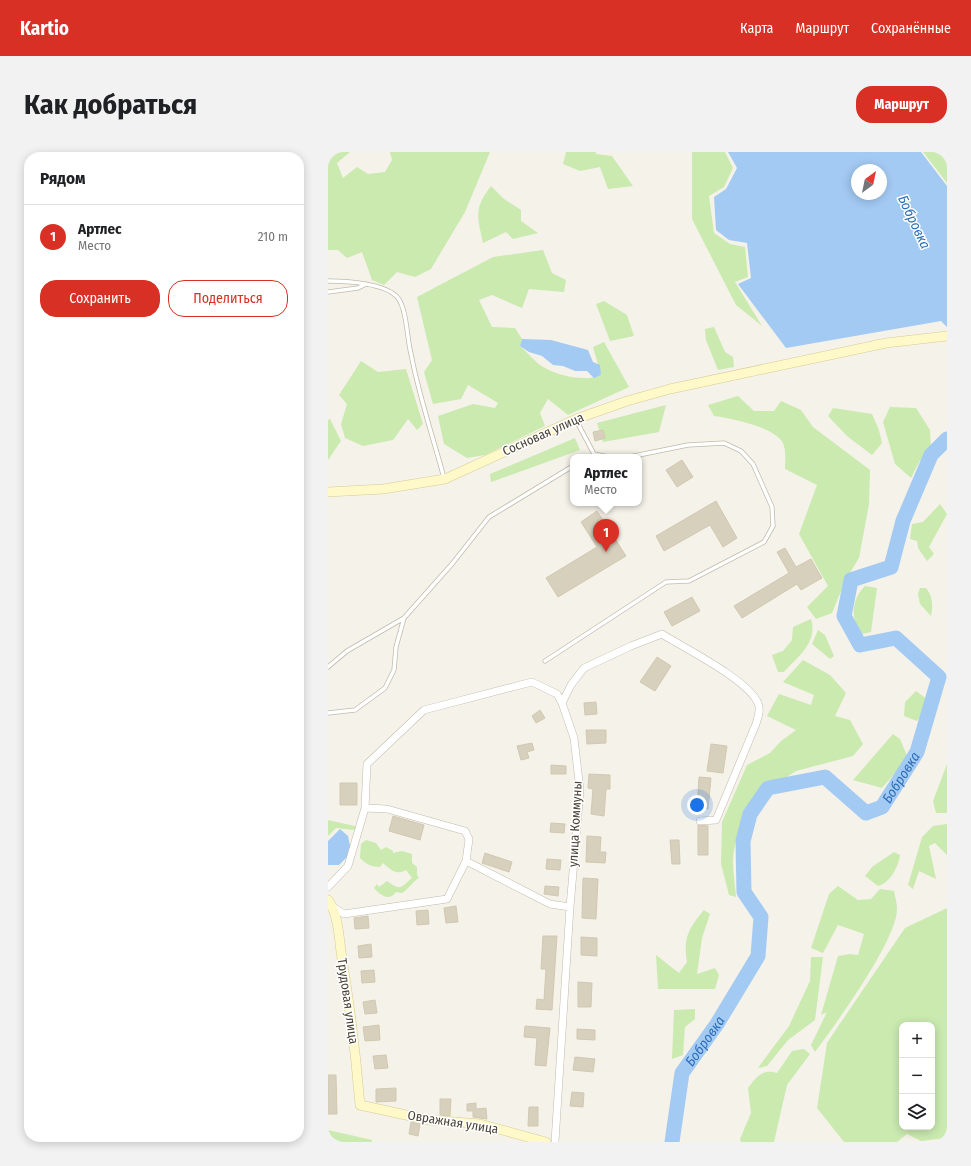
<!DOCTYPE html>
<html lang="ru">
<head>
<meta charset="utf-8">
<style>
  body { margin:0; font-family:"Fira Sans Condensed",sans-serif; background:#f2f2f2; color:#202124 }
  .controls { position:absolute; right:12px; bottom:12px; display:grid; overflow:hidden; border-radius:8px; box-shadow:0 2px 10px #0003 }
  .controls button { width:36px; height:36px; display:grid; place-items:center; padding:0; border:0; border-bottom:1px solid #e0e0e0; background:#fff; color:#202124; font:20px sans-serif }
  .compass { position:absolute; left:523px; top:12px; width:36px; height:36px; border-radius:50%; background:#fff; box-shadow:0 2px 10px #0003; rotate:33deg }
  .you { position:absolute; left:369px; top:653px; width:14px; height:14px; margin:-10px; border:3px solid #fff; border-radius:50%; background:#1a73e8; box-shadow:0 0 0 6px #1a73e833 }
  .badge { display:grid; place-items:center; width:26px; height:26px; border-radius:50%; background:#d93025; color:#fff; font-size:13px; font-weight:700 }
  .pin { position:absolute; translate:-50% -33px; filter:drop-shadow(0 1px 2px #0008) }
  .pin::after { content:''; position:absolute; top:21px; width:14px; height:12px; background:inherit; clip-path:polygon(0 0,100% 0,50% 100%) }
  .popup { position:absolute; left:242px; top:302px; width:72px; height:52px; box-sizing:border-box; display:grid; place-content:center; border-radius:8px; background:#fff; filter:drop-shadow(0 1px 3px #0005); font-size:13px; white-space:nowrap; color:#757577 }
  .popup b { font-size:15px; color:#202124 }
  .popup::after { content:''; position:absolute; left:50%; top:100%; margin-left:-8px; border:8px solid transparent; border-top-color:#fff }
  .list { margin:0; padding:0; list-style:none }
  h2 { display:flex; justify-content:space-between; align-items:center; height:52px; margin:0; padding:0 16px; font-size:17px }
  h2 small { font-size:13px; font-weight:400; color:#757577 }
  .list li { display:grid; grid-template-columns:26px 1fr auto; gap:12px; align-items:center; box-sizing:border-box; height:64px; padding:0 16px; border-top:1px solid #e0e0e0 }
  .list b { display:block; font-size:15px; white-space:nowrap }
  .list p { margin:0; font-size:13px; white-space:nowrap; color:#757577 }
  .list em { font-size:13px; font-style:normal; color:#757577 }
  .actions { display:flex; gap:8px; padding:12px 16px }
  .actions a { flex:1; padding:9px 0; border:1px solid #d93025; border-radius:16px; text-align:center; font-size:14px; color:#d93025 }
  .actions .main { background:#d93025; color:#fff }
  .icon { flex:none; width:22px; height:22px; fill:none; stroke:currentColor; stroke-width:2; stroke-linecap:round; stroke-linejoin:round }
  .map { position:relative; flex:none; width:619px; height:990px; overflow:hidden; border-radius:16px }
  header { display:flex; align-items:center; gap:24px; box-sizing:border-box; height:56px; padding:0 20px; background:#d93025; color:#fff }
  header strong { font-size:19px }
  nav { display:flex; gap:22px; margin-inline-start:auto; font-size:14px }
  .intro { display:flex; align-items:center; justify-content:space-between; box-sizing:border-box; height:96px; padding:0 24px }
  h1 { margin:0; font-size:28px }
  .button { padding:10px 18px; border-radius:16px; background:#d93025; color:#fff; font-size:14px; font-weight:700 }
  main { display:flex; gap:24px; padding:0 24px }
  aside { flex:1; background:#fff; border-radius:16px; box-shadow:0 2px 10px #0003 }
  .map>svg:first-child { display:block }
  .green { fill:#caeab0; fill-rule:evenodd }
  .water { fill:#a3caf3; fill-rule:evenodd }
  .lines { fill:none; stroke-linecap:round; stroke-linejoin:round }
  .river { stroke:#a3caf3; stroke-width:15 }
  .building { fill:#d7d0bd; stroke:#d2c8b0 }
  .lane-casing { stroke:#c1bbab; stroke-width:5 }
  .street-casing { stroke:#c1bbab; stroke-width:8 }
  .secondary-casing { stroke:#d6cc97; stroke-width:10 }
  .lane { stroke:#fff; stroke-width:3.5 }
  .street { stroke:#fff; stroke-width:7 }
  .secondary { stroke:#fff8c8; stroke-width:9 }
  .labels { text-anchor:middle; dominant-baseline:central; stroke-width:3; stroke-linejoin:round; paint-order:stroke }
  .street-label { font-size:13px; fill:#494337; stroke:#fff }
  .water-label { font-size:14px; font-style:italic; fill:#2b6eb9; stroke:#fff }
</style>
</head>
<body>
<header>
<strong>Kartio</strong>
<nav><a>Карта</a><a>Маршрут</a><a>Сохранённые</a></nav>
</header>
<div class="intro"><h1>Как добраться</h1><a class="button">Маршрут</a></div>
<main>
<aside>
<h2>Рядом<small></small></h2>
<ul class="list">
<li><span class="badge">1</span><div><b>Артлес</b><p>Место</p></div><em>210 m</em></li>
</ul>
<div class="actions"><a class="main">Сохранить</a><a>Поделиться</a></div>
</aside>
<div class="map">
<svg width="619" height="990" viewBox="0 0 619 990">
  <rect width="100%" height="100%" fill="#f5f2e9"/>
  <path class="green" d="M0 0H22L9 11 15 26 29 15 40 22 57 20 64 8 62 0H162L137 60 103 117 87 125 69 120 56 133 44 128 34 100 19 106 10 98H0Z
    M238 0H268V2L284 4 305 34 280 37 272 15 252 19 235 12Z
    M364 0H397L405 16 396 35 381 44 386 81 402 92 417 95 420 125 407 130 434 174 408 153 364 67Z
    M595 0H619V32V31Z
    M163 34 176 47 193 58V69L210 81 185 87 178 80 155 91C149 64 146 56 163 34Z
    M215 98 224 121 238 128 236 140 201 137 194 156 164 143 151 148 164 175 187 176 194 187 192 194C200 201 207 210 215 215 230 224 257 230 273 223L265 195 276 190 301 235 240 263 220 247 212 261 217 274 157 303 139 306 116 292 110 264 145 252 167 256 170 251 140 233 133 247 105 252 96 220 104 208 89 145 165 105Z
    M276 149 299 163 306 184 282 189 268 152Z
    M386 175 397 200 405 205 406 215 390 218 378 188 377 177Z
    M33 209 50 220 78 217 95 272 89 278 80 267 65 288 35 294 17 286 13 272 19 252 11 243Z
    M410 244 426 259H446L453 249 473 258 485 275 542 318 541 352 531 406 518 427 504 461 488 467 479 455 500 434 471 382 489 333 457 317C457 310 458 301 456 294 452 276 403 266 386 264L380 253Z
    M338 253 331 280 275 290 269 271Z
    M562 255 588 256 602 278 603 297 591 310 583 326 567 312 555 270Z
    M505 256 544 262 551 278 554 291 544 303 519 284 500 264Z
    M2 267 13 289 0 308V268Z
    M247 286 252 298 163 330 162 322Z
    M612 352 619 362 601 395 606 402 599 409 590 396 589 389 582 387 584 372 595 370Z
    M537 434 549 436 543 480 534 482C522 467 523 448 537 434Z
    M592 436H598C605 445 605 453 603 464L592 452 590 442Z
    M483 467C490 490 471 504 456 520H450L444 503 455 499 464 488 465 475Z
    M490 478 497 483 506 504 502 507 484 492Z
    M475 508 502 523 518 541 507 564 522 568 535 592 525 604 468 619 456 627 437 629C421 654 406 680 405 710 405 721 407 733 408 745L401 743 393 712 394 670 419 613 442 601 453 589 468 578 439 564 451 542 483 553 486 543 455 530Z
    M588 539 600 548 596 561 589 569 576 564 577 550Z
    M565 582 572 587 580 606 554 636 525 628Z
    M619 612V661H608L605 649Z
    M0 668 31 675 27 678 8 676 0 684Z
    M619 672V703L607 691 601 694 608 727 591 719 585 737 580 733 594 685 605 674Z
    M38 688 48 691 53 698 58 695 65 699V701L74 699 84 702V711L89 715V723L91 726C84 730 82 736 74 741L68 740C61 750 52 743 46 736L49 732 51 735 59 729C73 739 72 736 84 726L78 718C68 724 62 717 55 711L52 715C43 715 38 712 32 706L33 692Z
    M566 700 572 703C570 716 562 731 550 734L537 724 544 715Z
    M510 734 530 748 543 747 552 737 566 739C567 745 569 751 569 757 569 788 507 873 487 900L483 893 499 860 493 863 510 804 522 802 530 803 536 782 510 773 495 801 483 796 501 742Z
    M619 756V986L593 989 579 982 569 990H516L489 956 499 891 509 876 577 776ZM574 873H604V975H574Z
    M376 758 382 762 374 786 369 822 387 816 391 823 387 837H330L328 803 351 821 359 810C355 786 360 777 376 758Z
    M483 805H495L487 868 460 888 439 914 430 916 461 874 482 829Z
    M367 857V867L357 875 355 903 344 907 346 858Z
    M476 897 482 902 459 933 446 990H413L412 987 423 961 420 936C429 924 434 917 449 921L464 899Z
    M0 978 44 988V990H0Z"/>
  <path class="water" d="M400 0H593L619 34V175L613 169 458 196 410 132 423 126 419 91 401 88 388 78 386 45 398 37 409 16ZM529 18H553V42H529Z
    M194 187 223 188 260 198 265 210 272 213 273 223 266 226 259 219H247L235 214 225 213 214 204 201 200 192 194Z
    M12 677 20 684 22 694 21 703 11 713H0V689Z"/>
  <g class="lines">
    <path class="river" id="s1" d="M344 990 354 921 389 872 430 804 433 765 416 740 415 689 422 662 440 636 497 625 538 661 554 655 589 600 611 525 568 486 532 493 516 464 523 428 563 415 575 369 603 303 619 287"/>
  </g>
  <path class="building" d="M275 278 277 286 267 289 265 280Z
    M354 308 365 325 349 335 338 318Z
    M388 349 409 386 395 395 382 373 336 399 328 384Z
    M269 359 298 404 230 445 218 426 269 395 253 370Z
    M457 396 468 415 483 407 494 426 473 438 469 432 414 466 406 454 461 421 449 400Z
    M364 445 372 459 344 474 336 460Z
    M329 505 343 514 327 539 312 530Z
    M268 550 269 562 257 563 256 551Z
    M212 558 217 566 208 571 204 564Z
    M258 578H278V591L259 592Z
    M204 591 206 598 199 600 201 606 193 608 189 594Z
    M383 592 399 594 395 621 379 619Z
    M223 613 238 614V622H223Z
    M261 622 282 623V637H278L276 664 263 662 265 637 260 636Z
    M371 625 383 626 380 657 369 656Z
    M12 631H29V653H12Z
    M65 664 96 673 92 688 61 679Z
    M223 671 237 672 236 681 222 680Z
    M370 673 380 674V703H370Z
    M259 684 273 685 272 700H278L277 711 258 710Z
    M342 688H351L352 712H344Z
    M157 701 184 710 181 720 154 711Z
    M219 707 233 708 232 718 218 717Z
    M255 726 270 727 268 767 254 766Z
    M217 734 231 735 230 744 216 742Z
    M128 754 130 770 118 771 116 756Z
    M100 758 101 772 89 773 88 759Z
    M40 764 41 776 27 777 26 766Z
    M215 784H229L224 858 208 857 209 847 216 848 218 817H213Z
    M253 785 269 786V804L253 803Z
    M43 792 44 805 31 806 30 794Z
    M46 818 47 830 34 831 33 819Z
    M250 830 264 831 263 855H250Z
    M47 848 49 861 37 862 35 850Z
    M51 873 52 888 37 889 35 875Z
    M197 874 222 876 218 914 207 913 209 886 196 885Z
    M249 877 267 878V888L249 887Z
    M58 903 60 916 47 917 45 904Z
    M247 905 267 907 265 920 245 918Z
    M0 923H8L9 962H0Z
    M68 936V949L48 950V937Z
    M244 940 256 941 255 955 242 954Z
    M112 947H123L122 964 112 963Z
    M148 951V957L158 956 159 967 145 965V959H139V952Z
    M201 955H210V974H200Z
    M83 970 92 972 90 984 81 982Z"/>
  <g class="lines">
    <defs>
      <path id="lane" d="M0 129C18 129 58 131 70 146 79 158 79 187 83 202 91 244 105 285 116 326
        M0 140 30 136 38 132
        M248 268 266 302 281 305
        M217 509 338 430 361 429 436 390 445 374 444 355 425 312 413 299 396 291 360 293 301 305
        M0 515 19 499 76 466 124 412 161 365 245 314
        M0 561 27 558 57 536 66 518 68 495 76 466"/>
      <path id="street" d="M37 656 39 612 96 558 204 530 229 542 234 551
        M0 735 20 714 37 656 59 657 137 679 141 687 138 709
        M5 755 16 762 119 747 138 709 222 752 242 755
        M227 990 242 755 252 638 246 586 234 551 243 533 256 516 303 494 334 482C358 497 419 527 430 551 433 558 430 565 428 572L388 668 372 669"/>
      <path id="secondary" d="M0 340 55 337 117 327 248 267 299 249 342 237 558 191 619 184
        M0 748C11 763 11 788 14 807 22 855 28 904 32 953L101 968 152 972 218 990"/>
    </defs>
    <use href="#lane" class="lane-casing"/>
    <use href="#street" class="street-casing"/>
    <use href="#secondary" class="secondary-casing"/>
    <use href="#lane" class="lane"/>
    <use href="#street" class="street"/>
    <use href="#secondary" class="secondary"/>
  </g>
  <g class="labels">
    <g class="street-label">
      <text transform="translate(215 282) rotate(-24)">Сосновая улица</text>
      <text transform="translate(247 672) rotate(-87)">улица Коммуны</text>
      <text transform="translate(20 849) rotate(82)">Трудовая улица</text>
      <text transform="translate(125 970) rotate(9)">Овражная улица</text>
    </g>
    <g class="water-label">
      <text transform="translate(586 70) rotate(65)">Бобровка</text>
      <text stroke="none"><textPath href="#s1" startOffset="554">Бобровка</textPath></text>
      <text stroke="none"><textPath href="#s1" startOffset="109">Бобровка</textPath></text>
    </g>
  </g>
</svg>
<div class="controls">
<button>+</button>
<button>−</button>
<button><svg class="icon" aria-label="layers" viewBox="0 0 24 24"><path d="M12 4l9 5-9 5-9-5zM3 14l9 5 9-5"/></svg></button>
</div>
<svg class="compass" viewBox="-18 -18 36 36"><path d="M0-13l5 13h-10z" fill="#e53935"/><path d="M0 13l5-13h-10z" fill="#757577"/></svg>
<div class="you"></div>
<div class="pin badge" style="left:278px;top:400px">1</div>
<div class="popup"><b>Артлес</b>Место</div>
</div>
</main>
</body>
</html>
